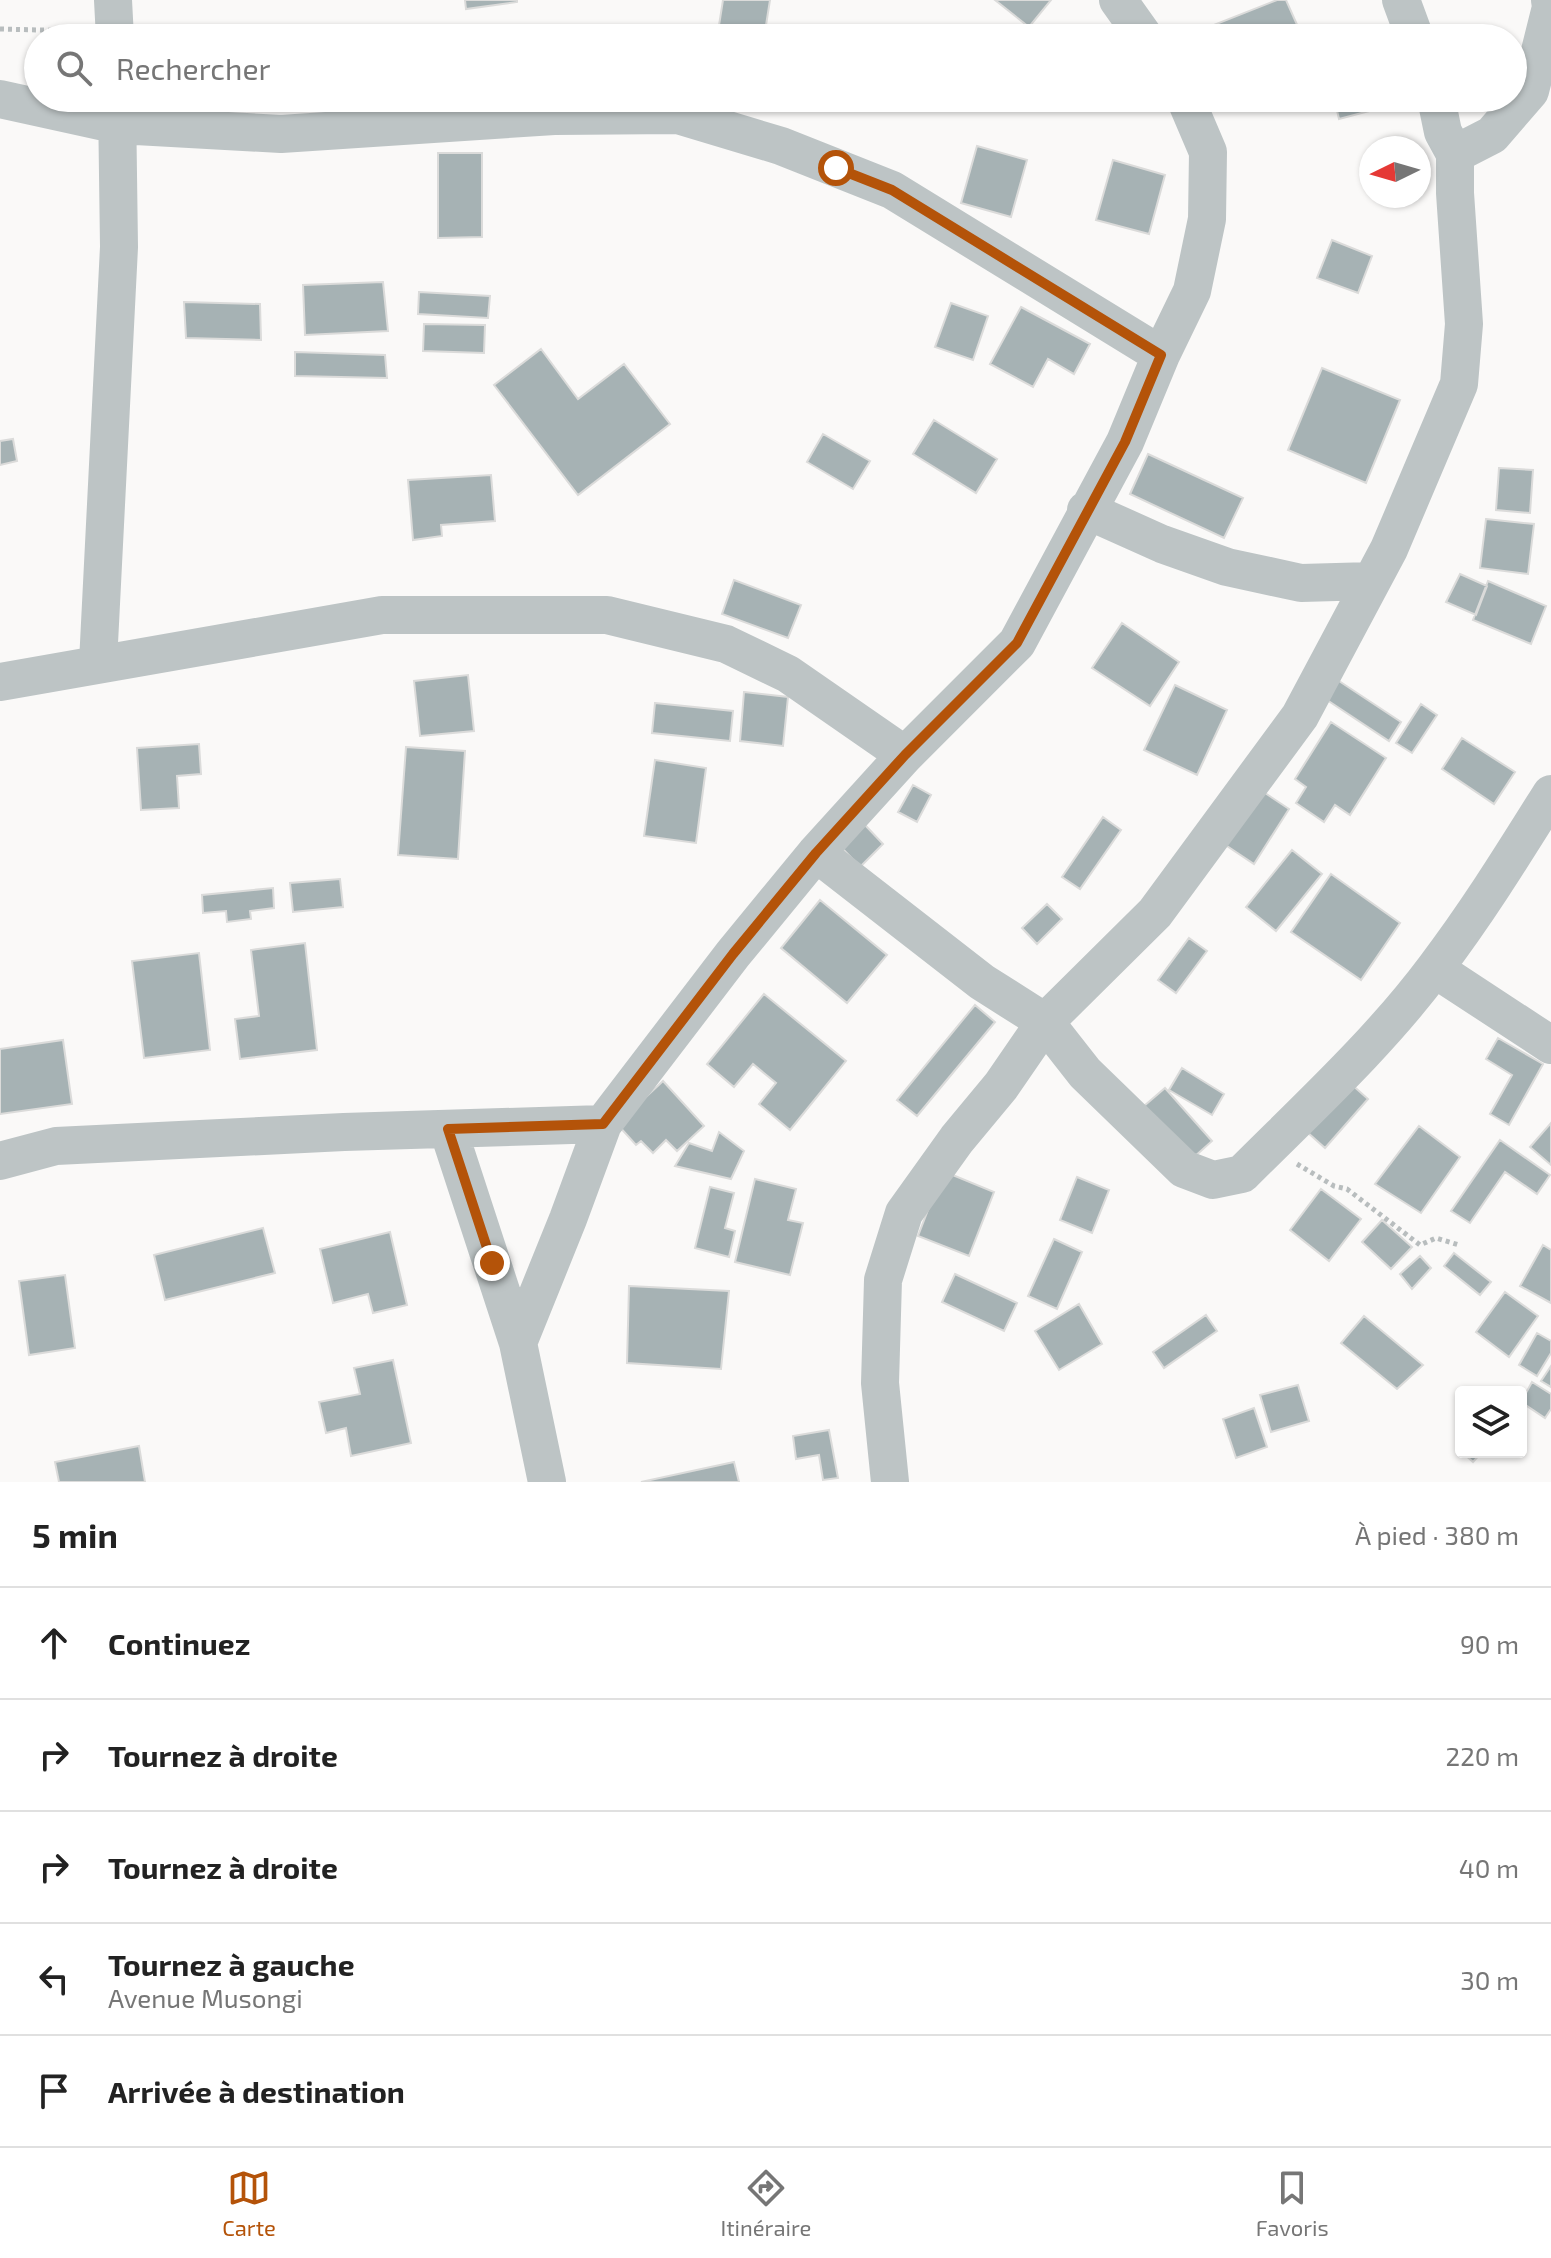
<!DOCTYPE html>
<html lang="fr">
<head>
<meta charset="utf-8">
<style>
  body { margin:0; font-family:"Exo 2",sans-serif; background:#f2f2f2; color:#222 }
  .controls { position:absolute; right:24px; bottom:24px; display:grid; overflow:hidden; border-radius:8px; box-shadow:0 2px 6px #0004 }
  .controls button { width:72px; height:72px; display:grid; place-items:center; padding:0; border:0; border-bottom:2px solid #e0e0e0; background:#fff; color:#222; font:40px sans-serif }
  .compass { position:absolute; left:1359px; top:136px; width:72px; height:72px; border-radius:50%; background:#fff; box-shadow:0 2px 6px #0004; rotate:265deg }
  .stop { position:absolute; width:24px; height:24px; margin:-18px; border:6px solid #b45309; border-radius:50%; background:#fff }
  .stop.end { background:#b45309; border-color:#fff; box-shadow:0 2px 8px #0008 }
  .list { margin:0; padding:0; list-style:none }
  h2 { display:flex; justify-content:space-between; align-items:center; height:104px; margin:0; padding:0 32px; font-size:34px }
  h2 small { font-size:26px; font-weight:400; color:#767676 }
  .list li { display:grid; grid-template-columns:52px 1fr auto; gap:24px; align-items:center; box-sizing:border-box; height:112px; padding:0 32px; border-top:2px solid #e0e0e0 }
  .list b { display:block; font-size:30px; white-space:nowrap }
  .list p { margin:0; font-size:26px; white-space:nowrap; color:#767676 }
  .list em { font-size:26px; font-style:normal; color:#767676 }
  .icon { flex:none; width:44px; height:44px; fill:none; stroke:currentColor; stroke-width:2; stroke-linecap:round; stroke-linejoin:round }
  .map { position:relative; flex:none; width:1551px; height:1482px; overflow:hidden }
  .search { position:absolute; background:#fff; box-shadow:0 2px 6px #0004; left:24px; right:24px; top:24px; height:88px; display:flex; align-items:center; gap:20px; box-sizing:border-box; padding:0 28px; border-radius:44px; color:#767676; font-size:30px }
  .sheet { height:664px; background:#fff }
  nav { display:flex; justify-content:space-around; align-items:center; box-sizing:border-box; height:112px; border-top:2px solid #e0e0e0; background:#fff; font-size:22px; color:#767676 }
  nav a { display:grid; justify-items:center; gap:4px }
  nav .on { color:#b45309 }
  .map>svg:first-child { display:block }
  .building { fill:#a6b2b4; stroke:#dbdbda; stroke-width:2 }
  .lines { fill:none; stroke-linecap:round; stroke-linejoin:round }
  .path { stroke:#b8bdbe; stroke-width:5; stroke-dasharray:4 4; stroke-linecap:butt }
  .minor { stroke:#bdc4c5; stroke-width:38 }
  .route { stroke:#b45309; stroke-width:10 }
</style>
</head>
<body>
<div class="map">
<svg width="1551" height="1482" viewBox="0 0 1551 1482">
  <rect width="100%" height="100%" fill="#faf9f8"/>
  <path class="building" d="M465 0H517V2L466 9Z
    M723 0H770L764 38H717Z
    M995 0H1051L1029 27Z
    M1277 0H1286L1303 38H1204L1201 30Z
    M1371 28 1374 38H1344Z
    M845 98H865L862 106Z
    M1334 98H1390L1392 105 1339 119Z
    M977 146 1027 160 1011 217 961 203Z
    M438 153H482V237L438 238Z
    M1113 160 1165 175 1149 234 1096 220Z
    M1332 240 1372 256 1358 293 1317 278Z
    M383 282 388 331 305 335 303 285Z
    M419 292 490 296 488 318 418 314Z
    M184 302 260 304 261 340 186 338Z
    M951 303 988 316 973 360 935 347Z
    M1021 307 1090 344 1074 374 1048 359 1033 387 990 364Z
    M424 324 485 325 484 353 423 351Z
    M541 349 578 399 624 364 670 424 578 495 494 385Z
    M295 352 385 355 387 378 295 376Z
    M1322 368 1400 400 1366 483 1288 450Z
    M934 420 997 459 976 493 913 454Z
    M823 434 870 461 853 489 807 462Z
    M13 439 17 461 0 465V441Z
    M1148 454 1243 498 1224 538 1130 494Z
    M1499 468 1533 470 1530 513 1496 510Z
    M491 475 495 521 441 525 442 536 413 540 408 480Z
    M1486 519 1534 524 1528 574 1480 568Z
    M1460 574 1487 586 1476 615 1446 602Z
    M734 580 801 605 788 638 722 614Z
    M1488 581 1546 606 1531 644 1473 620Z
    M1122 623 1179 662 1150 706 1092 668Z
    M468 675 474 731 420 736 414 681Z
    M1336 679 1401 722 1389 741 1324 698Z
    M1175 685 1227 710 1197 775 1144 750Z
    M744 692 788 697 783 746 740 741Z
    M655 703 733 711 730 741 652 733Z
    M1421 704 1437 715 1412 753 1396 743Z
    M1331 722 1386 758 1350 815 1335 805 1324 822 1296 803 1306 787 1295 779Z
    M1462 738 1515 772 1494 804 1442 769Z
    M199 744 201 774 177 776 179 808 141 810 137 748Z
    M406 747 465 751 458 859 398 855Z
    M655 760 706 768 696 843 644 836Z
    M913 785 931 795 917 822 898 812Z
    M1259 789 1289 809 1254 864 1224 844Z
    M1103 817 1121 830 1080 889 1062 877Z
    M865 825 883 844 860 867 842 848Z
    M1292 850 1322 874 1276 931 1246 907Z
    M1331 874 1400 923 1361 980 1291 932Z
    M340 879 343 907 293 912 290 883Z
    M273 888 274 908 250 911 251 919 227 922 226 911 203 913 202 895Z
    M820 900 887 955 847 1003 781 948Z
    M1047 904 1062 919 1037 944 1022 928Z
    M1189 938 1207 951 1176 993 1158 980Z
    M305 943 317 1050 240 1059 235 1019 259 1016 251 950Z
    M199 953 210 1050 144 1058 132 961Z
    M764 994 846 1061 790 1130 759 1104 776 1083 753 1064 734 1087 707 1064Z
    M975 1005 995 1022 917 1116 897 1100Z
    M1498 1038 1543 1064 1509 1125 1490 1114 1512 1075 1486 1059Z
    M63 1040 72 1104 0 1114V1049Z
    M1182 1068 1224 1094 1212 1115 1169 1090Z
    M663 1081 704 1126 677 1151 666 1140 653 1153 641 1141 636 1145 617 1124Z
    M1350 1083 1368 1099 1325 1148 1307 1132Z
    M1165 1088 1212 1141 1184 1166 1137 1112Z
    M1551 1123V1165L1530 1147Z
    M1419 1126 1460 1157 1421 1213 1375 1184Z
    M719 1132 744 1151 731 1179 675 1166 689 1143 712 1151Z
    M1500 1140 1550 1175 1537 1194 1505 1172 1470 1223 1451 1211Z
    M943 1171 994 1192 969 1256 918 1236Z
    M1077 1177 1109 1190 1092 1233 1060 1220Z
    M755 1179 796 1189 788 1220 803 1223 790 1275 735 1262Z
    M710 1187 734 1193 725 1228 735 1231 729 1257 695 1248Z
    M1321 1189 1361 1219 1329 1261 1290 1230Z
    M1382 1220 1412 1247 1391 1269 1362 1242Z
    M263 1228 275 1273 165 1300 154 1255Z
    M390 1232 407 1305 373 1313 368 1294 333 1303 320 1249Z
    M1054 1239 1082 1252 1057 1309 1028 1296Z
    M1543 1245 1551 1250V1303L1520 1286Z
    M1454 1253 1491 1282 1480 1295 1444 1266Z
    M1420 1256 1431 1268 1412 1289 1400 1274Z
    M955 1274 1017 1303 1004 1331 942 1302Z
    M65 1275 75 1348 29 1355 19 1281Z
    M629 1286 729 1291 721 1369 627 1363Z
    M1505 1292 1538 1316 1509 1357 1476 1332Z
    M1079 1304 1102 1344 1059 1370 1035 1331Z
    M1206 1315 1217 1331 1164 1368 1153 1352Z
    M1364 1316 1423 1365 1397 1389 1341 1343Z
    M1537 1333 1551 1341V1353L1537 1376 1519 1365Z
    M393 1360 411 1443 351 1456 346 1428 326 1433 319 1402 360 1394 354 1368Z
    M1551 1366V1387L1541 1381Z
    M1532 1382 1551 1394V1409L1545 1418 1521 1402Z
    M1298 1385 1309 1421 1271 1432 1260 1395Z
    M1254 1408 1267 1447 1236 1458 1223 1419Z
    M829 1430 838 1478 823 1480 819 1455 796 1459 793 1436Z
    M139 1446 145 1482H59L55 1462Z
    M1462 1452H1482L1473 1462Z
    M734 1462 739 1482H641Z"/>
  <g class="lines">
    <path class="path" d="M0 29 82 31
      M1297 1164 1334 1186 1347 1189 1420 1245 1436 1238 1459 1245"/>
    <path class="minor" d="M113 0 115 38
      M1118 0 1145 38
      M1401 0 1415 38
      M0 99 118 125 281 134 554 116 678 115 781 146 892 190 1161 355
      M1455 154 1492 135 1530 91 1551 7 1550 0
      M1086 510 1162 544 1227 567 1301 583 1372 581
      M98 663 119 247 117 102
      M0 682 382 615H607L726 644 788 674 905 755
      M816 853 982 982 1045 1022 1085 1073 1184 1169 1213 1180 1242 1174C1308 1108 1379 1043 1435 968 1477 913 1514 853 1551 794
      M1435 969 1551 1045
      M448 1129 518 1343 547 1482
      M0 1161 56 1146 344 1132 603 1124 733 954 816 853 905 755 1017 643 1125 442 1161 355 1192 291 1207 219 1208 152 1185 98
      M518 1343 568 1219 603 1124
      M890 1482 880 1383 883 1280 904 1213 957 1139 1001 1086 1045 1022 1155 913 1300 716 1389 549 1459 384 1464 324 1455 193V154L1443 132 1436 98"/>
  </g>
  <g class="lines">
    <path class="route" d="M492 1263 448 1129 603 1124 733 954 816 853 905 755 1017 643 1125 442 1161 355 892 190 836 168"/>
  </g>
</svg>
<div class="controls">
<button><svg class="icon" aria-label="layers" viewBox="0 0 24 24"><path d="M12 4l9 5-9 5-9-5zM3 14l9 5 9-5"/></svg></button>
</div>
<svg class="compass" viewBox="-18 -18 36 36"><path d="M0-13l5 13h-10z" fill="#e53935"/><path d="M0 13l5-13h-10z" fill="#767676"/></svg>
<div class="stop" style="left:836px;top:168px"></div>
<div class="stop end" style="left:492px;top:1263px"></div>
<div class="search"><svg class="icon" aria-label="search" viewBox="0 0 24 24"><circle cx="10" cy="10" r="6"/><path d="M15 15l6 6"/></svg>Rechercher</div>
</div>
<section class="sheet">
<h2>5 min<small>À pied · 380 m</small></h2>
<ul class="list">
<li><svg class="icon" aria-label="ahead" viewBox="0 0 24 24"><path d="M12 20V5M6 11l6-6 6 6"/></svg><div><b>Continuez</b></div><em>90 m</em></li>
<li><svg class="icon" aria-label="right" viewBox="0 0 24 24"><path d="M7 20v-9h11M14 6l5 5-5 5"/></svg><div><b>Tournez à droite</b></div><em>220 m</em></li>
<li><svg class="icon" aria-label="right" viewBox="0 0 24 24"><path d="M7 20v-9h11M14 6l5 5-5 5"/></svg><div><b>Tournez à droite</b></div><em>40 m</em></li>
<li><svg class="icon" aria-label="left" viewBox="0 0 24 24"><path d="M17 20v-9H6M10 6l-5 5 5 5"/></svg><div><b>Tournez à gauche</b><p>Avenue Musongi</p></div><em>30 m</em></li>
<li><svg class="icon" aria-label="arrive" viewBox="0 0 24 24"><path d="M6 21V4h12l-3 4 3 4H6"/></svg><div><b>Arrivée à destination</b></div></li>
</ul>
</section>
<nav>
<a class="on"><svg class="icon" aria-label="map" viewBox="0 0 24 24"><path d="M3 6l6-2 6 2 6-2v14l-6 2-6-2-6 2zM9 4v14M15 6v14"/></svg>Carte</a>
<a><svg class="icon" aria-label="directions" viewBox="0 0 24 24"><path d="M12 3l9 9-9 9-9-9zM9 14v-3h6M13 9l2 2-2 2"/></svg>Itinéraire</a>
<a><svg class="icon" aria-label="saved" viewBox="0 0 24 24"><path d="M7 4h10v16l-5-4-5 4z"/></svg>Favoris</a>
</nav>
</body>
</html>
